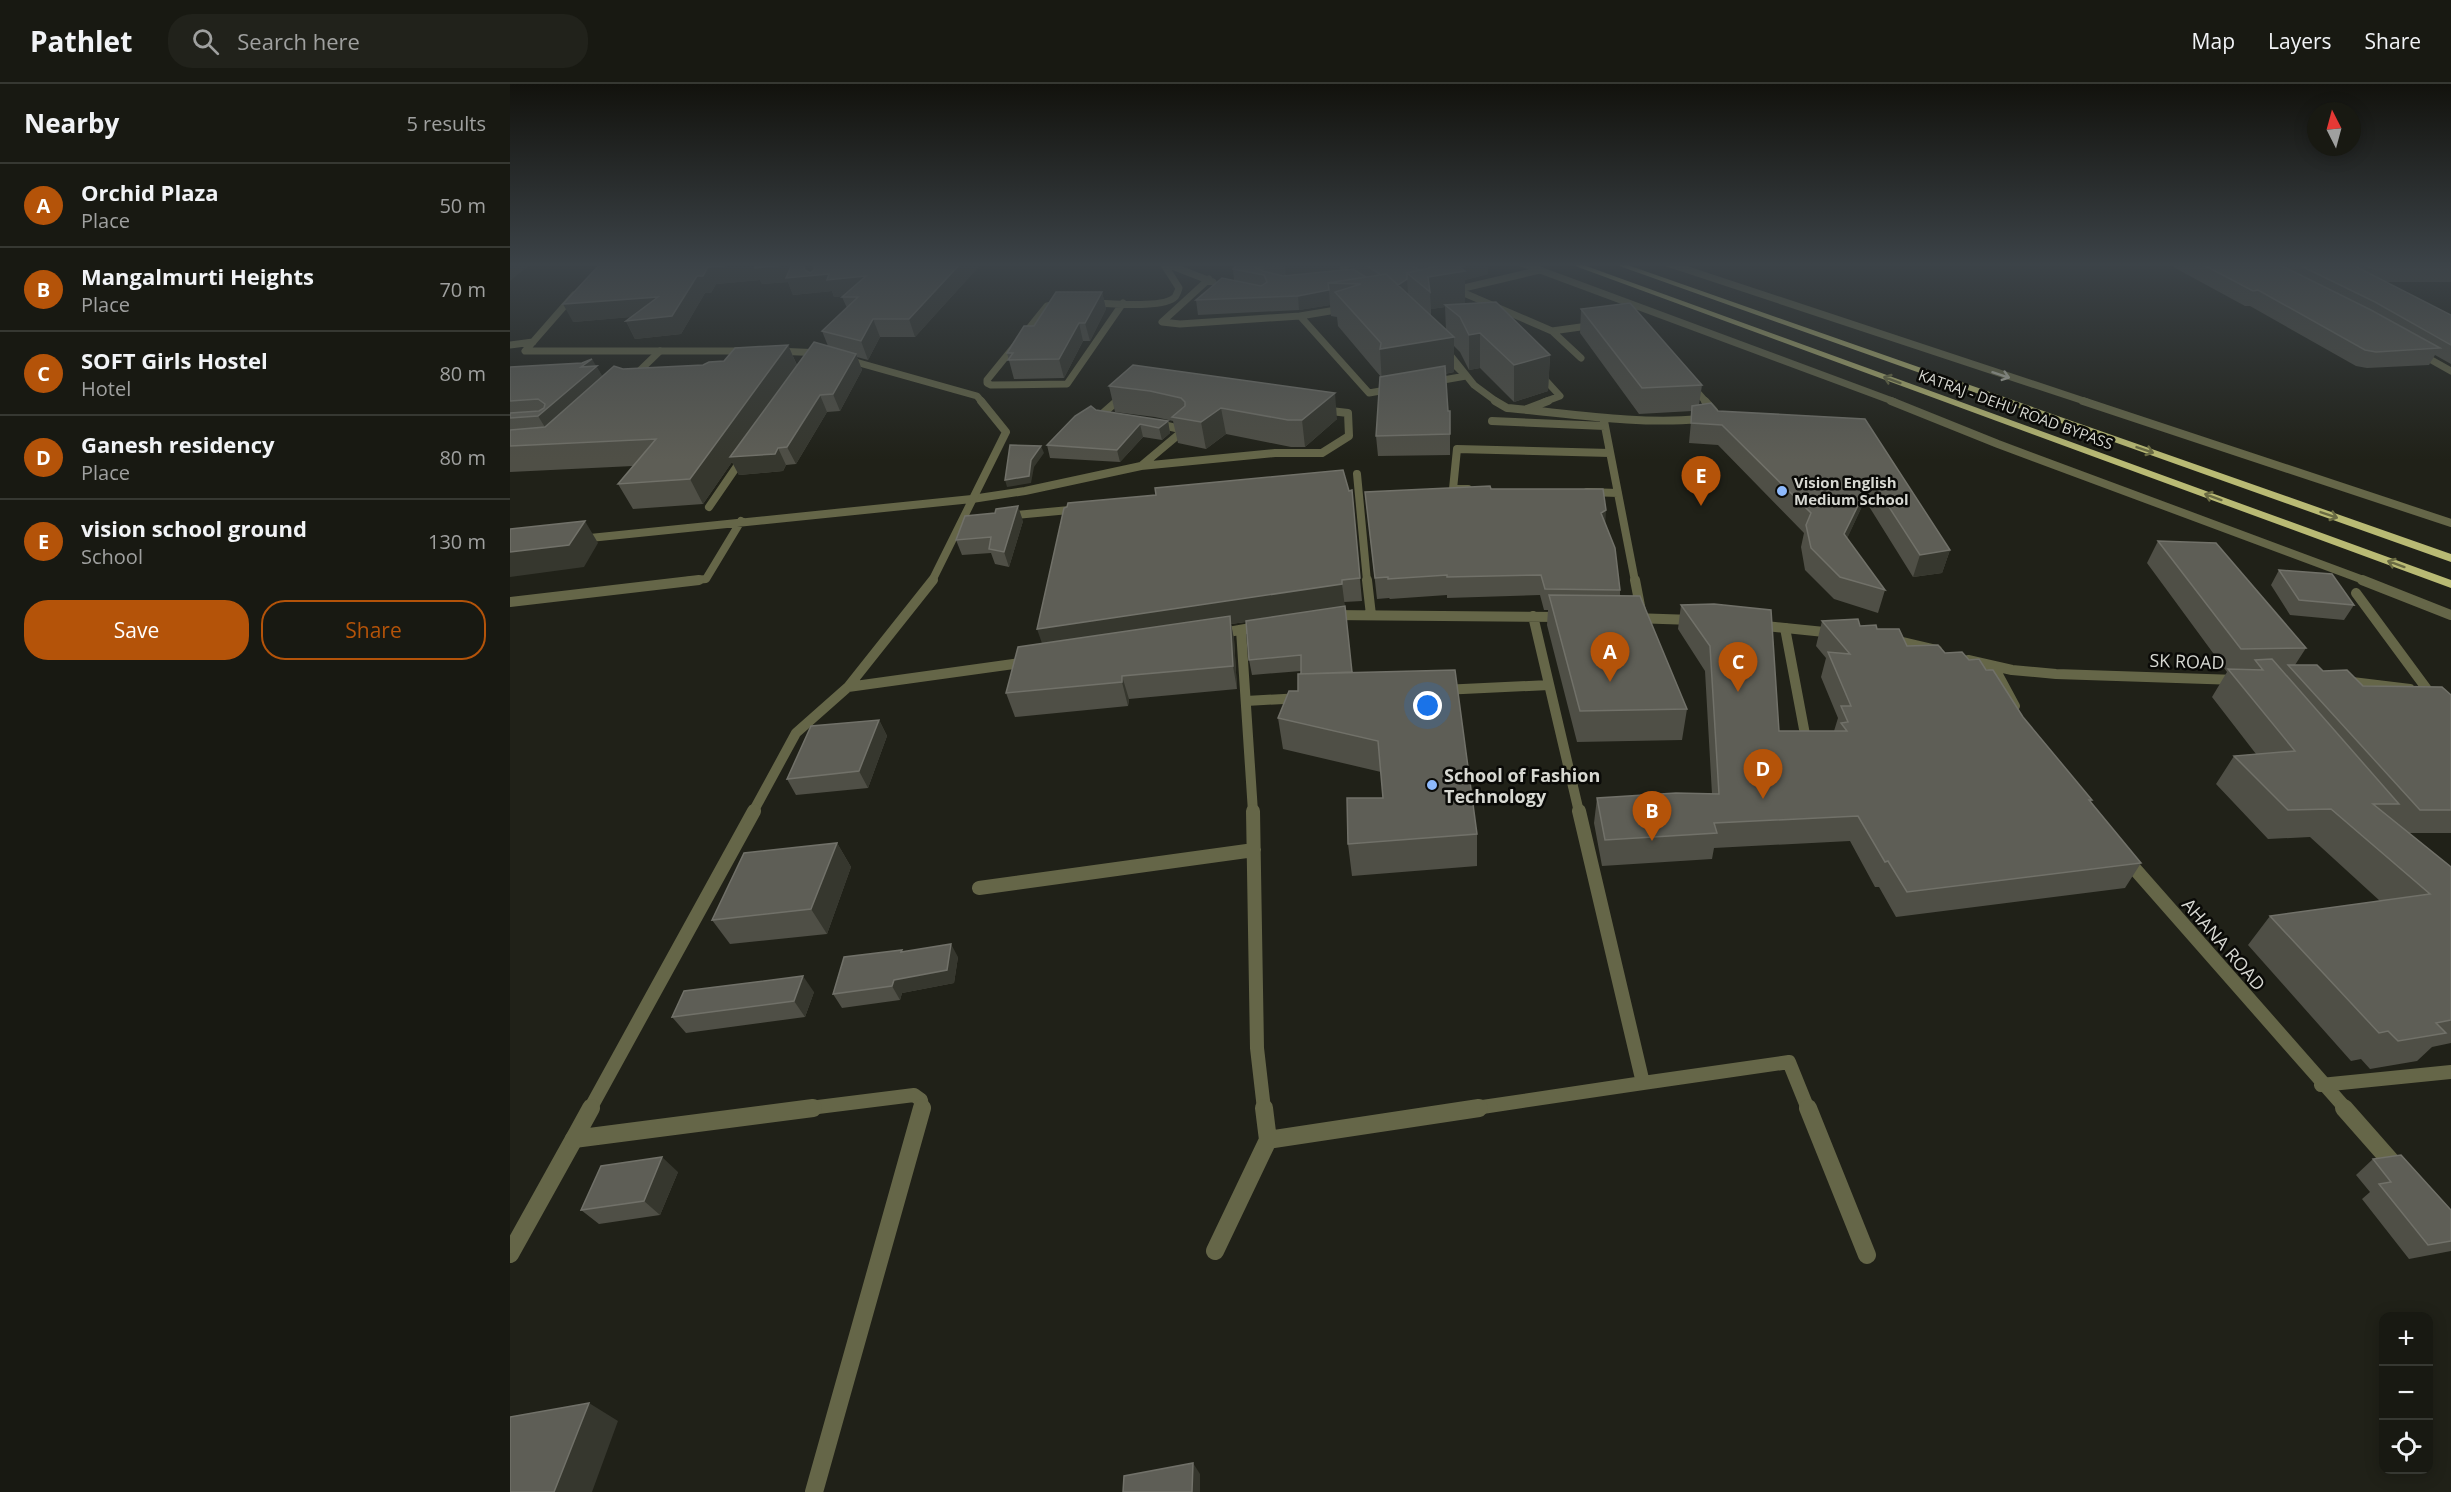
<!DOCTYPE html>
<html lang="en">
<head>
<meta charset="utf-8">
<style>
  body { margin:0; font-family:"Open Sans",sans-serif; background:#21221b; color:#f1f3f6 }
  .controls { position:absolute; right:18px; bottom:18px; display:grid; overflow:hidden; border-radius:12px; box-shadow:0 3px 15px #0003 }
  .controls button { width:54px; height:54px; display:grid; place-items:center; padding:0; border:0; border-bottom:2px solid #363832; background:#181912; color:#f1f3f6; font:30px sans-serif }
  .compass { position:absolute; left:1797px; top:18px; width:54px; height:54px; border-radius:50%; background:#181912; box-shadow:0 3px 15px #0003; rotate:354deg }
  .you { position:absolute; left:918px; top:622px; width:21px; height:21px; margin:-15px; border:4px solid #fff; border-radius:50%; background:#1a73e8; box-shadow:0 0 0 9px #1a73e833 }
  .badge { display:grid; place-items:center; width:39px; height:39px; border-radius:50%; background:#b45309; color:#fff; font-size:20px; font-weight:700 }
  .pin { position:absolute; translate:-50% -50px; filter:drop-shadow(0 2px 3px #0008) }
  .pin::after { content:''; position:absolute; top:32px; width:21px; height:18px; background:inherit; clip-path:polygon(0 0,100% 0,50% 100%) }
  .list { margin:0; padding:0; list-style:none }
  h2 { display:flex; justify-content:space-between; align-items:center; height:78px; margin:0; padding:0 24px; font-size:26px }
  h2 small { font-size:20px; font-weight:400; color:#9fa09f }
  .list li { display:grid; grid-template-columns:39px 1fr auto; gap:18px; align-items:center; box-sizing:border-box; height:84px; padding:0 24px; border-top:2px solid #363832 }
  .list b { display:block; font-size:22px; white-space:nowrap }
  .list p { margin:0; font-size:20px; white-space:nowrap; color:#9fa09f }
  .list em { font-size:20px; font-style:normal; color:#9fa09f }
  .actions { display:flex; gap:12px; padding:18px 24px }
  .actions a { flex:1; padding:14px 0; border:2px solid #b45309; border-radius:24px; text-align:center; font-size:21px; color:#b45309 }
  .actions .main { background:#b45309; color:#fff }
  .icon { flex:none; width:33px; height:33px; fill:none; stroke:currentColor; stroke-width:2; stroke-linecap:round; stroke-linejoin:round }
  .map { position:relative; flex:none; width:1941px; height:1408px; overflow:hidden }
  header { display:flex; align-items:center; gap:36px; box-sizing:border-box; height:84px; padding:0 30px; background:#181912; border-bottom:2px solid #363832 }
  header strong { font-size:28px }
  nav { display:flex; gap:33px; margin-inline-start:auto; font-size:21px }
  .search { width:420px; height:54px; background:#21221b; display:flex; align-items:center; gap:15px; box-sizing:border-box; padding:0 21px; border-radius:24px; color:#9fa09f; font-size:22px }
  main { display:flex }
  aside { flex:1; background:#181912 }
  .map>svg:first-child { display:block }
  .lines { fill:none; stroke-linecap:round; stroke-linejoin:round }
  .service-far3 { stroke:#656648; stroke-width:7 }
  .service-far2 { stroke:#656648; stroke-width:8 }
  .service-far1 { stroke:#656648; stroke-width:10 }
  .service { stroke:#656648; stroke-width:18 }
  .minor-far4 { stroke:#656648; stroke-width:7 }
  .minor-far3 { stroke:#656648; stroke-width:8 }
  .minor-far2 { stroke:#656648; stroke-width:10 }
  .minor-far1 { stroke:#656648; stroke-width:14 }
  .minor { stroke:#656648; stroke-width:18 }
  .tertiary-far2 { stroke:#656648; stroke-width:7 }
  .tertiary-far1 { stroke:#656648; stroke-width:8 }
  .tertiary { stroke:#656648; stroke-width:10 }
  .trunk { fill:#b9ba74; fill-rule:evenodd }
  .wall { fill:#4f4f46; fill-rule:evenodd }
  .shaded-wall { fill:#36372e }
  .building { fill:#5e5e56; stroke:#717169; stroke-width:1.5 }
  .oneway { stroke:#afb0a2 }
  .oneway2 { stroke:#6a6b43 }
  .poi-dot { fill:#8db9fc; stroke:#0a0a07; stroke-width:2 }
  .labels { text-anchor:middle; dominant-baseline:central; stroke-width:5; stroke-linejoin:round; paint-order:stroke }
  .far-street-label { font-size:15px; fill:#d7d8d2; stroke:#0a0a07 }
  .far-poi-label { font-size:15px; font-weight:bold; fill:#d7d8d2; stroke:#0a0a07; text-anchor:start }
  .street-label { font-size:18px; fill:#d7d8d2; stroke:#0a0a07 }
  .poi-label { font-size:18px; font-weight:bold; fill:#d7d8d2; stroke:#0a0a07; text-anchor:start }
</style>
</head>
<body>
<header>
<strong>Pathlet</strong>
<div class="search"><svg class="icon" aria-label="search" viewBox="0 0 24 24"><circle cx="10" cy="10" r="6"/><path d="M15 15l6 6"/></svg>Search here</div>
<nav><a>Map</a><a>Layers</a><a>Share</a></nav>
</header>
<main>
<aside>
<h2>Nearby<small>5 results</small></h2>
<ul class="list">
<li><span class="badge">A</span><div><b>Orchid Plaza</b><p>Place</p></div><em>50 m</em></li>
<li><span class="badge">B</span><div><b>Mangalmurti Heights</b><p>Place</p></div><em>70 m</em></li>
<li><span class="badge">C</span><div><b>SOFT Girls Hostel</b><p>Hotel</p></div><em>80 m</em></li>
<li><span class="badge">D</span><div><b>Ganesh residency</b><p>Place</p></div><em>80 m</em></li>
<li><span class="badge">E</span><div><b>vision school ground</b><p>School</p></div><em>130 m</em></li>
</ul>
<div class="actions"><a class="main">Save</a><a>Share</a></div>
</aside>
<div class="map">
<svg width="1941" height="1408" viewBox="0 0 1941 1408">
  <rect width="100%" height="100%" fill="#202118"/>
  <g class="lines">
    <path class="service-far3" d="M846 179 828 182 846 194
      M732 185 784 179
      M121 295 150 267
      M606 318 614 311"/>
    <path class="service-far2" d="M598 333 590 332 607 317
      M631 382 765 369H812L839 352 838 329 812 326
      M462 415 515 407 631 382 674 346 645 339"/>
    <path class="service-far1" d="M1846 509 1919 608 1941 630
      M1275 544 1297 661"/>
    <path class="service" d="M0 1170 64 1055"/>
    <path class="minor-far4" d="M654 179 703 198
      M699 195 652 238 670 240 790 232
      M947 206 1042 247
      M941 207 1030 186
      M64 211 15 267H238
      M880 217 956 292 859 309 790 232Z
      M551 219 537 222 477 296V299L481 301 557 300 613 219
      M581 219C598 219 654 225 665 213 666 212 669 205 669 204L653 179
      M0 261 23 258
      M932 261 964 301 987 318
      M265 267 313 269
      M1909 269 1941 287
      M1071 274 1042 247 1085 241
      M335 275 467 312 472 318
      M1029 289 1050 312 1034 318
      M1181 301 1196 318"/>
    <path class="minor-far3" d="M985 317 997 324C1055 329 1131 341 1188 335 1195 334 1200 332 1204 327L1195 317
      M1017 325 1038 317
      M982 337 1095 342
      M1094 337 1125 497
      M847 390 857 497
      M958 405H943L947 365 1100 369
      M1077 408 1108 409
      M199 423 234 372
      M495 432 570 425
      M70 455 462 415
      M176 497 196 495 231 437
      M422 497 496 348 471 317"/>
    <path class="minor-far2" d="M857 496 861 531
      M1125 496 1131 527
      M0 518 189 496
      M820 531 1054 533
      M1023 532 1069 728
      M1123 534 1183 536
      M1246 541 1324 549
      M731 546 743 728
      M707 550 752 542
      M1380 555 1427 566
      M1458 576 1502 586 1546 590 1727 596
      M1484 583 1505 622
      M1834 597 1900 605
      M338 603 518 578
      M932 606 1039 601
      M736 617 792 614
      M243 728 286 649 338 603 423 496"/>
    <path class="minor-far1" d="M743 727 747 964 754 1025
      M1069 727 1133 999 1279 978 1298 1025
      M1617 776 1836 1025
      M469 804 744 766
      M1811 1001 1941 988
      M80 1025 244 727
      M292 1025 404 1011 411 1016 412 1025
      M959 1025 1133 999"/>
    <path class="minor" d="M1298 1024 1357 1171
      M1834 1024 1886 1083
      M64 1055 81 1024
      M64 1055 303 1024
      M758 1056 969 1024
      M705 1167 758 1056 754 1024
      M304 1408 412 1024"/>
    <path class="tertiary-far2" d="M1011 179 1385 318
      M1157 179 1577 318"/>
    <path class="tertiary-far1" d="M1381 317 1488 360 1856 497
      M1573 317 1941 439"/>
    <path class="tertiary" d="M1852 496 1941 531"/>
    <path class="trunk" d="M1057 179H1068L1941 496V504Z
      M1101 179H1112L1941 470V478Z"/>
  </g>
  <path class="wall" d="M86 179H472L405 253H370L358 276 347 273 352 286 330 327 317 328 286 380 276 381 273 387 229 391 222 378 193 420 123 425 108 400 123 382 0 388V283L86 282 92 292 113 285 193 281 214 277 278 261 287 281 318 262 312 247 337 224 332 213 333 212 324 213 322 207 283 211 278 198 252 200 250 196 206 200 201 209H195L171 250 125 255 116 237 120 233 63 238 88 182Z
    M753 179H829L830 187 843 185 842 179H978V190L955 196V220L1040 271 1038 307 1004 318 970 284 959 286 950 268 944 262V288L935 290 938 327H940V371L868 372 866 352 871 293 828 242 827 233 821 232 820 221 789 226 688 231 686 216 724 196 723 185 754 187ZM935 223 936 246 921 232V225Z
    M1656 179H1941V198H1876L1941 231V280L1925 271 1919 281 1857 284 1846 282 1740 222H1735Z
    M592 208 596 225 580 257H573L554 294 504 295 497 269 524 242Z
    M1071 225 1192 301 1189 321 1208 327 1355 335 1440 466 1432 489 1403 493 1355 416 1337 454 1375 506 1368 529 1324 515 1295 486 1291 463 1294 449 1208 361 1179 359 1182 327 1129 330 1070 249Z
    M623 281 827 335 795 363H781L716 350 696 365 668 359 663 337 645 333 605 328 599 302Z
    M586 326 658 337 660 349 652 356 633 353 610 378 540 374 537 361Z
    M981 405 1110 506V512L1177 625 1172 656 1067 658 1037 541 1038 526H1034L1030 511 937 514V511L880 515 879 514 867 515 855 408Z
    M842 406 852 517 834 518 842 589 967 750V782L842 792 838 760 873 714 871 688 773 665 768 634 788 607 791 587 742 591 739 576 736 538 721 540 724 555 727 605 619 615 618 622 505 633 496 609 532 559 839 407Z
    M513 437 499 483 485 480 481 469 452 471 446 456Z
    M1648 457 1796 564 1785 581 1813 587 1853 602 1941 611V749H1899L1941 783V959L1922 963 1907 977 1860 985 1851 975 1841 977 1738 861 1760 832 1870 817 1800 753 1758 755 1706 700 1724 672 1746 670 1702 613 1717 588 1637 479Z
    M1769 486 1844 521 1834 536 1780 531 1761 501Z
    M1171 521 1269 647H1324L1328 634 1311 593 1316 574 1306 562 1312 537 1350 542 1367 545 1397 562 1435 569 1459 576 1476 586 1513 633 1582 716 1581 718 1631 779 1615 804 1386 833 1369 803H1365L1340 757 1204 764 1202 775 1092 782 1084 739 1087 714 1202 710 1195 587 1168 545Z
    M369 636 377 652 358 704 286 711 277 695Z
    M327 759 341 783 317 850 220 860 202 836Z
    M392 866V868L448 873 444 899 392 909 390 916 332 924 323 910Z
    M304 908 295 933 176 949 162 933Z
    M1863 1075 1941 1126V1167L1899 1175 1852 1115 1860 1108 1846 1091Z
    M168 1088 150 1131 89 1140 71 1126Z"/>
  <path class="shaded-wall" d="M4 179H22L0 197V182Z
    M246 179H305L300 192 319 190 356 192 362 209 324 213 322 207 283 211 278 198 252 200 250 196 206 200 201 209H195L171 250 125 255 116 237 187 192 198 183Z
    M451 179H472L405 253 399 235Z
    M799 179H829L830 190 776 195 775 181Z
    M966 179H978V190L955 196V220L935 221V223L921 225 920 208 903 194Z
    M896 195H897L898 209 896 210 886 202Z
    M819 206 820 221 789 226 788 212Z
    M592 208 596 225 580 257 575 239Z
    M148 213 157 230 63 238 53 220Z
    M363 235 370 253 358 276 351 257Z
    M569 239 573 257 554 294 549 275Z
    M970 249V284L959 286V251Z
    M944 253V288L872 301 870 265Z
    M278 261 288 284 268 364 276 381 273 387 229 391 222 378 193 420 180 395Z
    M346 270 352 286 330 327 323 310Z
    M1040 271 1038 307 1004 318V281Z
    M82 275 100 305 43 356 28 332 71 283Z
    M825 309 827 335 795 363 792 336Z
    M310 311 317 328 286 380 277 363Z
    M711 324 716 350 696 365 691 338Z
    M658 337 660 349 652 356 649 344Z
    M630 340 633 353 610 378 607 366Z
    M531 362 534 369 524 383 521 399 497 403 495 396 521 376Z
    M1361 395 1355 416 1329 472 1334 450Z
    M508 422 513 437 499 483 494 468Z
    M1096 426 1095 446 1091 429Z
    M75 437 88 459 74 483 0 493V468Z
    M1440 466 1432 489 1403 493 1410 471Z
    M832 500 835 523 721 540 724 555 727 605 723 582 535 568 527 545Z
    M612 592 619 615 618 622 612 598Z
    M369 636 377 652 358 704 349 687Z
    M327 759 341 783 317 850 301 825Z
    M441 860 448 873 444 899 392 909 390 916 382 902 384 896Z
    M293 892 304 908 295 933 284 917Z
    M152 1073 168 1088 150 1131 134 1117Z
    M79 1319 108 1337 82 1408H44Z
    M683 1379 690 1390V1408H682Z"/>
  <path class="building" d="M91 179H292L295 186 300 189 305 185 304 179H451L399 235H363L351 257 312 247 348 213H332L356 192 317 196 319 190 276 194 282 180 245 184 246 179 198 183 193 192H187L162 232 116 237 148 213 53 220Z
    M729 179H736L753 187 773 192 843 185 856 193 818 199 819 206 788 212 686 216 712 194 751 202 757 198 754 191 723 185Z
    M767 179H799L775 181Z
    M853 179H896L910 186 897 189V195L888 201 876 190 871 191Z
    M918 179H942L925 183Z
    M942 179H944L955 187 918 193 920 208 897 189Z
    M944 179H966L949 183Z
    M1690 179H1766L1861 226 1930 264 1866 268 1855 266 1748 206 1743 207Z
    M1785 179H1839L1941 231V261L1865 218Z
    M1852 179H1941V185H1863Z
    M876 190 944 253 870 265 871 259 825 208 851 200 818 199Z
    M546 208H592L575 239H569L549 275 498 276 503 269H497L514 242H524Z
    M986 218 1040 271 1004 281 970 249 959 251 950 233 935 221Z
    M1120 219 1192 301 1132 304 1071 225Z
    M304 258 346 270 323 310 310 311 277 363 268 364 265 370 220 373Z
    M278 261 180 395 108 400 146 355 0 362V346L35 343 104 282 113 285 193 281 199 278 214 277 225 264Z
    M82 275 71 283 87 282 28 332 0 334V329L29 327 34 324 35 320 28 315 0 317V283L72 279Z
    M623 281 825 309 792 336H778L711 324 691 338 662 333 675 322V318L671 314 640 307 599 302Z
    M935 282 938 327H940V350L866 352 870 293Z
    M1201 319 1208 327 1355 335 1440 466 1410 471 1361 395 1334 450 1375 506 1330 493 1301 464 1296 441 1301 429 1212 341 1181 339 1182 322Z
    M581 322 586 326 658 337 649 344 630 340 607 366 537 361 565 332Z
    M500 361 531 362 521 376 519 392 495 396Z
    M833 386 839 407 842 406 850 494 832 496V500L527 545 554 424 557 423 558 419 646 411 645 404Z
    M980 402 981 405H1093L1096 426 1091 429 1105 464 1110 506 1035 505 1031 491 937 493V491L878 495V493L865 494 855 408Z
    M508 422 494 468 479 465 481 453 446 456 455 432 485 429 486 425Z
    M75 437 59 461 0 468V445Z
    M1648 457 1706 459 1796 564 1731 565Z
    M1769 486 1822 490 1844 521 1789 516Z
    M1039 511 1130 512 1177 625 1070 627Z
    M1204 520 1261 526 1269 647H1337L1331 639 1338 638 1331 622H1341L1318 568 1340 570 1312 537 1348 535 1350 542 1366 541 1367 545H1389L1397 562 1428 561 1435 569 1452 568 1459 576 1469 575 1476 586H1483L1513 633 1582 716H1579L1631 779 1397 808 1378 777 1375 778 1348 732 1204 739 1207 749 1095 756 1087 714 1166 709 1209 710 1200 562 1171 521Z
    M835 522 842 588 791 590V571L739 576 736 537Z
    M720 532 723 582 612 592V598L496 609 508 563Z
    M1762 575 1889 720H1863L1941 783V936L1926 939 1936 949 1888 957 1878 947 1869 949 1760 832 1920 810 1821 725 1778 726 1724 672 1785 667 1718 585 1753 586 1745 576Z
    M1778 581H1807L1813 587 1837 586 1853 602 1932 603 1941 611V726H1910Z
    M945 586 967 750 838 760 837 714H873L868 657 768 634 779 607H788V590Z
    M369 636 349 687 277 695 301 642Z
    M327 759 301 825 202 836 234 769Z
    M441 860 437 886 384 896 382 902 323 910 334 873 392 866 391 868Z
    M293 892 284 917 162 933 174 907Z
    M1891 1071 1941 1126V1157L1918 1161 1869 1100 1881 1098 1863 1075Z
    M152 1073 134 1117 71 1126 91 1082Z
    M79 1319 44 1408H0V1333Z
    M683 1379 682 1408H613L614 1392Z"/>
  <defs><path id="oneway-shaft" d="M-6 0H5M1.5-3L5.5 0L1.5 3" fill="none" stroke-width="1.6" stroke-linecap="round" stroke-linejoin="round" transform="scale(1.5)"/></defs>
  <use class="oneway" href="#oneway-shaft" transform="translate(1491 291) rotate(18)"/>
  <g class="oneway2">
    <use href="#oneway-shaft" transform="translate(1382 296) rotate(-160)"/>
    <use href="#oneway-shaft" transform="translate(1635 366) rotate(19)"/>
    <use href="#oneway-shaft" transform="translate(1703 413) rotate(-160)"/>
    <use href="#oneway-shaft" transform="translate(1819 431) rotate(19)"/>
    <use href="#oneway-shaft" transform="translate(1886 480) rotate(-160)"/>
  </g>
  <linearGradient id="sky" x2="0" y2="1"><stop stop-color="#12120d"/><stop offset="0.48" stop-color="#3c4348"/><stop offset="1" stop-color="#3c4348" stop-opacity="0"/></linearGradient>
  <rect width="1941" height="376" fill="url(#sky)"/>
  <g class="poi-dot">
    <circle cx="1272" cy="407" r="6"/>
    <circle cx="922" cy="701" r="6"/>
  </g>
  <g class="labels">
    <g class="far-street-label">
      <text transform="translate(1506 325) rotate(20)">KATRAJ - DEHU ROAD BYPASS</text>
    </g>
    <g class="far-poi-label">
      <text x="1284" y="398">Vision English<tspan x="1284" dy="17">Medium School</tspan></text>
    </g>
    <g class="street-label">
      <text transform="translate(1677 577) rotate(2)">SK ROAD</text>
      <text transform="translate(1714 860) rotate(49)">AHANA ROAD</text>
    </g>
    <g class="poi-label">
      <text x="934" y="691">School of Fashion<tspan x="934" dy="21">Technology</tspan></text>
    </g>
  </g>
</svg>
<div class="controls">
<button>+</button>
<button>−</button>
<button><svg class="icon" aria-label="locate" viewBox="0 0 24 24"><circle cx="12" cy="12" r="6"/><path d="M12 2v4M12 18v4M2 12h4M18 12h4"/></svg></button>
</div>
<svg class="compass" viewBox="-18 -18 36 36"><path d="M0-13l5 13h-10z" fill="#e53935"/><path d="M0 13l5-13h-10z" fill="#9fa09f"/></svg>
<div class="you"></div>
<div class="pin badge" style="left:1100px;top:598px">A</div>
<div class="pin badge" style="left:1142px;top:757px">B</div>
<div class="pin badge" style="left:1228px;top:608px">C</div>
<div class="pin badge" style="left:1253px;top:715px">D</div>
<div class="pin badge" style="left:1191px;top:422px">E</div>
</div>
</main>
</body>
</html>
